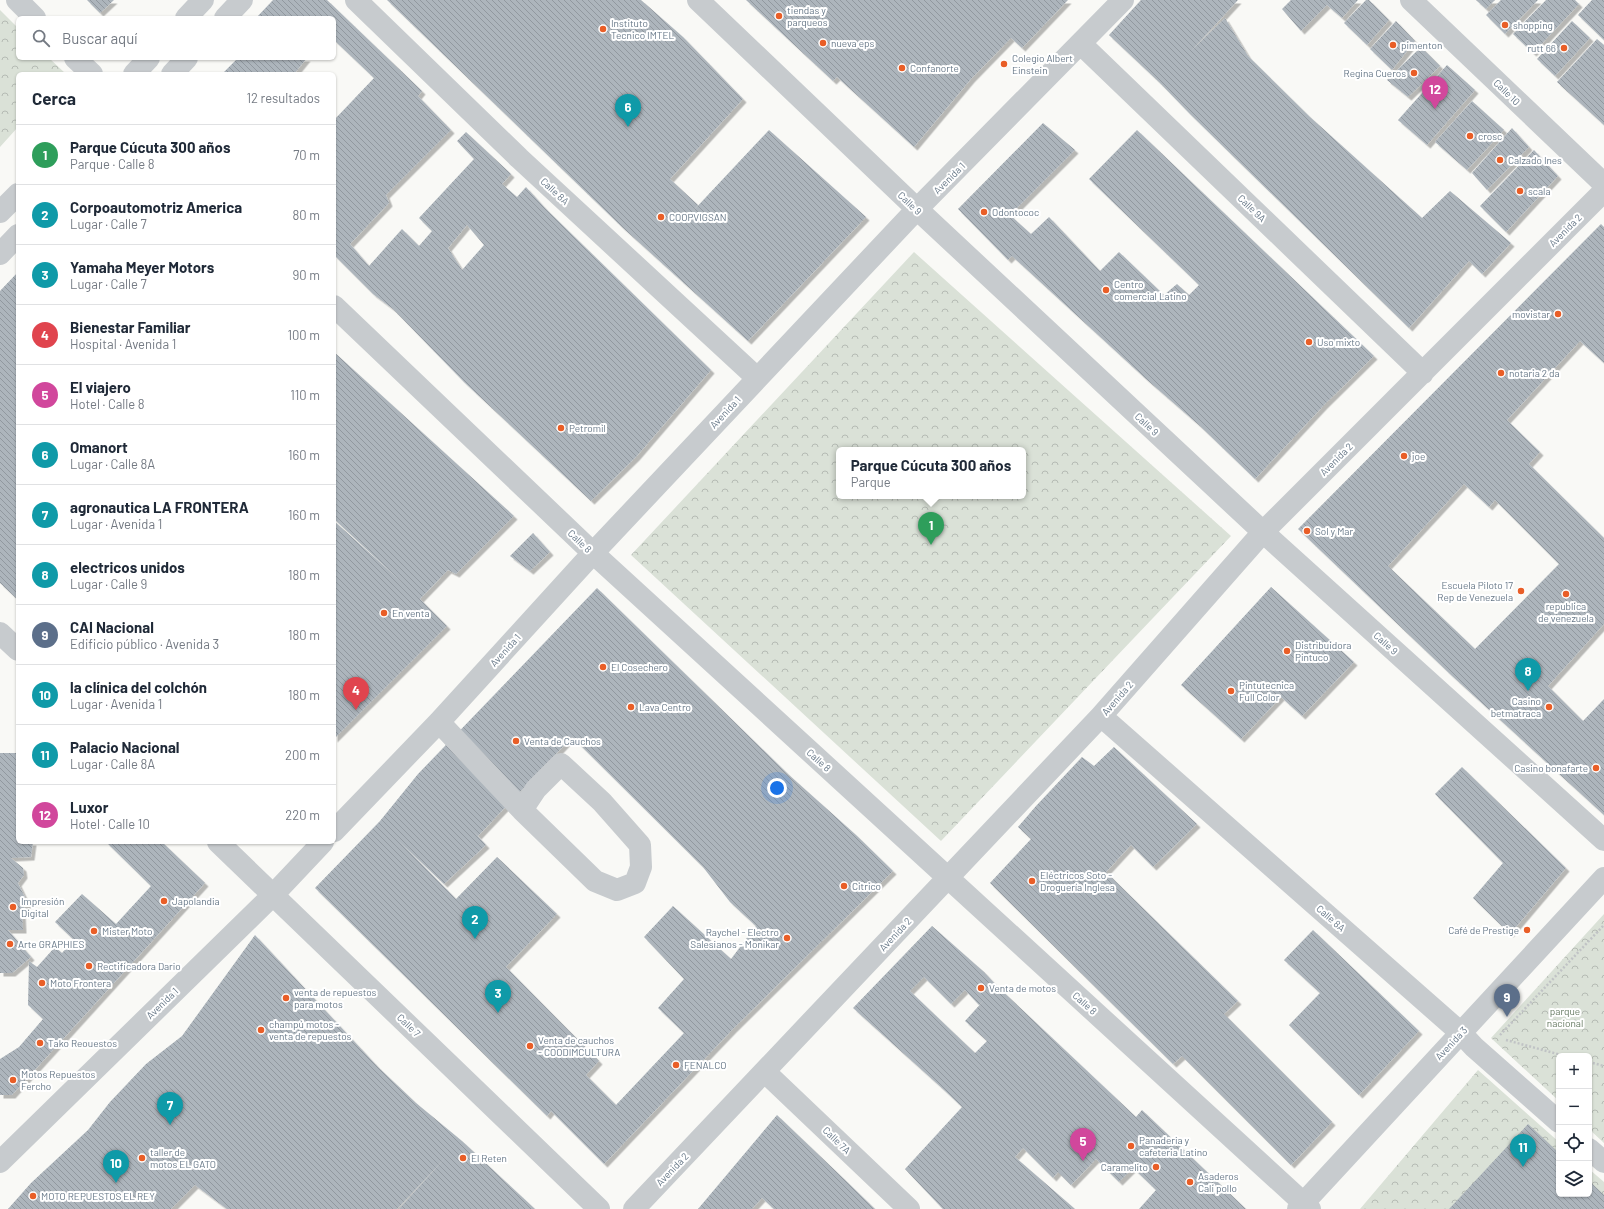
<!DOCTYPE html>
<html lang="es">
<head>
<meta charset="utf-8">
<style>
  body { margin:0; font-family:Barlow,sans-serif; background:#f2f2f3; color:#1f2937 }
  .controls { position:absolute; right:12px; bottom:12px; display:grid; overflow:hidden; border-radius:6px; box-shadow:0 1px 3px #0004 }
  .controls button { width:36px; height:36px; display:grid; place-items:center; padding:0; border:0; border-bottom:1px solid #e0e1e3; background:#fff; color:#1f2937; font:20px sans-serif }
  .you { position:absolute; left:777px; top:788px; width:14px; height:14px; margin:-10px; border:3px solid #fff; border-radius:50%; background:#1a73e8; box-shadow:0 0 0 6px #1a73e833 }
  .badge { display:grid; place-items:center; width:26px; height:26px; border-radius:50%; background:#0b8043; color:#fff; font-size:13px; font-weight:700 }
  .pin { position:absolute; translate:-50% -33px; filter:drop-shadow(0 1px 2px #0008) }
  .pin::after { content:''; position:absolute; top:21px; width:14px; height:12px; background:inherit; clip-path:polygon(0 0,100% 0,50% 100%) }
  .popup { position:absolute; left:836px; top:447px; width:190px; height:52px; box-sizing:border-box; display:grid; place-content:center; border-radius:6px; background:#fff; filter:drop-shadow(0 1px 3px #0005); font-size:13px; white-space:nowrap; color:#747a83 }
  .popup b { font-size:15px; color:#1f2937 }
  .popup::after { content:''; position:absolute; left:50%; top:100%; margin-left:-8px; border:8px solid transparent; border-top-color:#fff }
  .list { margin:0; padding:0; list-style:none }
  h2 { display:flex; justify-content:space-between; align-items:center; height:52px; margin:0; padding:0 16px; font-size:17px }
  h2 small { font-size:13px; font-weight:400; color:#747a83 }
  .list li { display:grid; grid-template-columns:26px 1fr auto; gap:12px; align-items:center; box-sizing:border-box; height:60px; padding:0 16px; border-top:1px solid #e0e1e3 }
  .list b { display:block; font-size:15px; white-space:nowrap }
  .list p { margin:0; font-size:13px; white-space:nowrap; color:#747a83 }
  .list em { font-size:13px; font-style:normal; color:#747a83 }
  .icon { flex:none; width:22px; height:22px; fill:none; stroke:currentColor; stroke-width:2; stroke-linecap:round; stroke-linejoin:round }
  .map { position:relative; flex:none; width:1604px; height:1209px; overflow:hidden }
  .search { position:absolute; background:#fff; box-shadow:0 1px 3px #0004; left:16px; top:16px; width:320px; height:44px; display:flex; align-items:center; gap:10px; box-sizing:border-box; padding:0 14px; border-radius:6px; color:#747a83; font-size:15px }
  .panel { position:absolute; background:#fff; box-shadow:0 1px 3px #0004; left:16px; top:72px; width:320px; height:772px; border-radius:6px }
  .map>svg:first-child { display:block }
  .park { fill:url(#park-crowns); fill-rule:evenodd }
  .building { fill:url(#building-back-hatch); fill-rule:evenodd; filter:url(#shadow) }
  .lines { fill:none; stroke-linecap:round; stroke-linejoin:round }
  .path { stroke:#c0c3c5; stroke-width:2.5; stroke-dasharray:2 2; stroke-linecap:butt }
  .minor { stroke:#c7cbce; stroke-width:22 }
  .poi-dot { fill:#e95e27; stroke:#fff; stroke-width:1.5 }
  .labels { text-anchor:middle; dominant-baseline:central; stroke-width:4; stroke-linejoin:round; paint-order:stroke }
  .poi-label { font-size:10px; fill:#677888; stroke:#fff; text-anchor:start }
  .street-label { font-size:10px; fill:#677888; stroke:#fff }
  .park-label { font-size:10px; fill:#667a62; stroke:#fff }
</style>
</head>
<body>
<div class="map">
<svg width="1604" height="1209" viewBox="0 0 1604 1209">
  <defs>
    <pattern id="park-crowns" width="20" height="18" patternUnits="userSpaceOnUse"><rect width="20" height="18" fill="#dae1d7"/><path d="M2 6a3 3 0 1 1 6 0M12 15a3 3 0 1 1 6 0" fill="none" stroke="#b5bbb4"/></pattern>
    <pattern id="building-back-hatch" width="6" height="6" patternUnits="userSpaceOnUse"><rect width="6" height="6" fill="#adb5bc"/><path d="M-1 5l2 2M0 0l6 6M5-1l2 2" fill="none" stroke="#91989f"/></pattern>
    <filter id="shadow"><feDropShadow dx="3.5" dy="3.5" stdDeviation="0" flood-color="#0004"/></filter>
  </defs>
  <rect width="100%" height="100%" fill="#f9f9f6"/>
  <path class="park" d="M0 10 18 28V58H49L66 74H18V127L0 147Z
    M914 252 1231 536 941 841 631 555ZM839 450H1023V496H839Z
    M1604 914V1143L1589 1129V1056H1559V1101L1491 1038Z
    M1478 1070 1559 1142V1194H1589V1169L1604 1182V1209H1360Z"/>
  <path class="building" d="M87 0H114L100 13Z
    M273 0H327L422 91 418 96 451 130 386 195 389 203 350 244 369 266 402 229 419 246 432 231 419 218 474 159 457 141 466 132 511 174 502 184 517 197 526 187 545 208 711 370 636 457 591 501 464 382 393 309 373 294 334 255V120L374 78 334 40V18H256ZM467 225 484 245 462 270 448 248Z
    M387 0H641L683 37 743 99 670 179 698 205 692 212 769 130 866 217 748 341 623 228Z
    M746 0H1068L1022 48 1011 38 971 79 914 147 837 77 833 81Z
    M1141 0H1238L1191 51 1225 18 1248 56 1310 117 1422 218 1450 191 1511 243 1482 274 1469 261 1409 328 1190 114 1159 82 1109 35Z
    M1291 0H1358L1342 18 1327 5 1301 31 1282 9Z
    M1366 0H1369L1389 20 1367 45 1344 23Z
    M1476 0H1495L1486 9Z
    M1501 0H1538L1505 34 1486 15Z
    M1546 0H1575L1579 4 1533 53 1513 34Z
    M1592 0H1604V40L1578 15Z
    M1396 21 1415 41 1392 70 1370 49Z
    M1572 21 1590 38 1555 76 1537 59Z
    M1597 39 1604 45V125L1557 82Z
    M1421 47 1440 66 1408 97 1387 80Z
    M238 58H307L294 74H222Z
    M1447 65 1475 90 1427 145 1398 120Z
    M1472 101 1504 130 1467 170 1435 142Z
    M1043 123 1075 150 1010 215 1031 234 1049 217 1100 271 1119 252 1164 295 1177 284 1189 295 1199 285 1089 179 1137 130 1374 356 1324 405 1255 479 1200 426 1146 379 1012 256 1008 260 958 209Z
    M1512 128 1529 147 1487 190 1472 173Z
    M1534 150 1558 176 1506 232 1480 206Z
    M1601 224 1604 227V363L1580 341 1507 420 1540 452 1529 464 1604 538V624L1548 686 1583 721 1604 699V815L1450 674 1298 529ZM1464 484 1489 507 1495 500 1559 564 1475 649 1388 566Z
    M18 272V600L0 583V291Z
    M334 352 514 516 456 574 448 570 420 599 447 626 334 739V521L405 585 334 519Z
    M533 533 550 552 530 571 510 556Z
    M1271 587 1354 662 1302 716 1281 697 1241 739 1181 685Z
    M597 588 789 775 856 835 893 871 733 1029 604 1164 551 1111 547 1116 315 888 380 821 418 774ZM572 737 703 867 730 902 756 926 731 959 673 906 644 937 684 979 658 1008 684 1033 616 1105 586 1075 599 1061 506 967 557 914 497 857 456 899 399 841 444 884 486 845 472 830 478 836Z
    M1114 747 1197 824 1153 867 1131 845 1106 872 1238 1001 1224 1014 1332 1122 1291 1165 1182 1056 1173 1064 990 883 1031 839 1018 827 1036 806 1082 757 1094 766Z
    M0 753H18V842H33L31 857 11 858 23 868 24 875 18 883 28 904 22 909 23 930H8L31 957 12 973H0Z
    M1462 767 1566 868 1510 934 1473 898 1503 863 1435 794Z
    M106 842H162L205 883 12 1095H0V1059L19 1047 43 1019 28 1005 29 961 37 967 55 947 62 953 74 940 55 922 82 894 116 924 151 886Z
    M932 926 984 972 997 986 1136 1117 1142 1110 1246 1209H1139L1156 1190 1133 1168 1119 1182 1096 1159 1071 1185 1058 1172 1053 1178 1023 1148 1015 1157 1075 1209H943L941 1207 905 1169 962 1107 943 1089 853 1008ZM924 977 951 1004 965 990 979 1005 985 999 965 1021 987 1041 975 1053 910 991Z
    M1313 930 1419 1031 1359 1095 1289 1025 1320 993 1284 960Z
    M255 935 378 1067 416 1103 462 1141 535 1209H399L446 1157 397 1209H227L195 1185 171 1209H8L31 1183 88 1130 110 1102 146 1064 182 1036Z
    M777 1115 843 1178 875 1209H774L762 1198 752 1209H698Z
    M1528 1124 1559 1153V1194H1589V1181L1604 1195V1209H1449Z"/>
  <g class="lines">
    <path class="path" d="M1500 1035 1604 925
      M1506 1040 1565 1056
      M1589 1062 1604 1066"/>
    <path class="minor" d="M17 0 35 18
      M356 0 519 158 757 378
      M698 0 917 209 1263 532 1604 840
      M1411 0 1604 184
      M186 18 203 0
      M225 18 242 0
      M1081 44 1423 373
      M75 58 92 74
      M134 74 149 58
      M172 74 187 58
      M0 212 18 194
      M0 254 18 235
      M334 306 593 553 1310 1209
      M0 633 18 650
      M1101 716 1461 1033 1474 1047 1559 1122
      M439 722 522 810 595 881 617 890 635 883 641 867 640 845 602 802 561 764 536 789 522 810
      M334 831 439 722 593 553 917 209 1123 0
      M218 842 599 1209
      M765 1072 909 1209
      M1589 1149 1604 1162
      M0 1162 273 895 323 842
      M634 1209 1101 716 1263 532 1604 191
      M1298 1209 1604 878"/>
  </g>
  <g class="poi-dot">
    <circle cx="779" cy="16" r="4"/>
    <circle cx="1505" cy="25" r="4"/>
    <circle cx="603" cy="29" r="4"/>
    <circle cx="823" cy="43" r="4"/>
    <circle cx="1393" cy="45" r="4"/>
    <circle cx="1564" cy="48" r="4"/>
    <circle cx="1004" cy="64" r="4"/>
    <circle cx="902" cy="68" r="4"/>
    <circle cx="1414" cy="73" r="4"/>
    <circle cx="1470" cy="136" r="4"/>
    <circle cx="1500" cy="160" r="4"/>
    <circle cx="1520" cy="191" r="4"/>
    <circle cx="984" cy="212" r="4"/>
    <circle cx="661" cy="217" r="4"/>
    <circle cx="1106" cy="290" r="4"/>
    <circle cx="1558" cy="314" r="4"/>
    <circle cx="1309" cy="342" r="4"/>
    <circle cx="1501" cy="373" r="4"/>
    <circle cx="561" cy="428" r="4"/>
    <circle cx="1404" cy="456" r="4"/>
    <circle cx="1307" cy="531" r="4"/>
    <circle cx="1521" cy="591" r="4"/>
    <circle cx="1566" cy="594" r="4"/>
    <circle cx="384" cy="613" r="4"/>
    <circle cx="1287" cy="651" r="4"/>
    <circle cx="603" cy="667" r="4"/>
    <circle cx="1231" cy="691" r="4"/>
    <circle cx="631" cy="707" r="4"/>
    <circle cx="1549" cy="707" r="4"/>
    <circle cx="516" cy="741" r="4"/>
    <circle cx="1596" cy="768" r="4"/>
    <circle cx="1032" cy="881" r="4"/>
    <circle cx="844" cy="886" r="4"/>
    <circle cx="164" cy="901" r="4"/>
    <circle cx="13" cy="907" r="4"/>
    <circle cx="1527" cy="930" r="4"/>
    <circle cx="94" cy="931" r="4"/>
    <circle cx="787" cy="938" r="4"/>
    <circle cx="10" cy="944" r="4"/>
    <circle cx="89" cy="966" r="4"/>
    <circle cx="42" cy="983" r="4"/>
    <circle cx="981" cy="988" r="4"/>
    <circle cx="286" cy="998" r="4"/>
    <circle cx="261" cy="1030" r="4"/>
    <circle cx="40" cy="1043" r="4"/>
    <circle cx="530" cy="1046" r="4"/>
    <circle cx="676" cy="1065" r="4"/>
    <circle cx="13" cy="1080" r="4"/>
    <circle cx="1131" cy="1146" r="4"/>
    <circle cx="142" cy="1158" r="4"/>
    <circle cx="463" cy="1158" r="4"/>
    <circle cx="1156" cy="1167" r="4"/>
    <circle cx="1190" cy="1182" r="4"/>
    <circle cx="33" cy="1196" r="4"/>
  </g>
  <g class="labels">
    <g class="poi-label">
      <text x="787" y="10">tiendas y<tspan x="787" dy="12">parqueos</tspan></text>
      <text x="611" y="23">Instituto<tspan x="611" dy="12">Tecnico IMTEL</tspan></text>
      <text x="1513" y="25">shopping</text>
      <text x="831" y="43">nueva eps</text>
      <text x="1401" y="45">pimenton</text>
      <text x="1556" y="48" text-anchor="end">rutt 66</text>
      <text x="1012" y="58">Colegio Albert<tspan x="1012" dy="12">Einstein</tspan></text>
      <text x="910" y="68">Confanorte</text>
      <text x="1406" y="73" text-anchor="end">Regina Cueros</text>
      <text x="1478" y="136">crosc</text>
      <text x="1508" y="160">Calzado Ines</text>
      <text x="1528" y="191">scala</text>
      <text x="992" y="212">Odontococ</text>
      <text x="669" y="217">COOPVIGSAN</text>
      <text x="1114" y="284">Centro<tspan x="1114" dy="12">comercial Latino</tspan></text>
      <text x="1550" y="314" text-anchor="end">movistar</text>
      <text x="1317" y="342">Uso mixto</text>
      <text x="1509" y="373">notaria 2 da</text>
      <text x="569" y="428">Petromil</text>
      <text x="1412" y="456">joe</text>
      <text x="1315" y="531">Sol y Mar</text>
      <text x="1513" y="585" text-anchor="end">Escuela Piloto 17<tspan x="1513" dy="12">Rep de Venezuela</tspan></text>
      <text x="1566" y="606" text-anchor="middle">republica<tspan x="1566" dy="12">de venezuela</tspan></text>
      <text x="392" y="613">En venta</text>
      <text x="1295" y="645">Distribuidora<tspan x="1295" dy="12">Pintuco</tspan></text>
      <text x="611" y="667">El Cosechero</text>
      <text x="1239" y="685">Pintutecnica<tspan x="1239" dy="12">Full Color</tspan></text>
      <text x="1541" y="701" text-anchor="end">Casino<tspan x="1541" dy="12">betmatraca</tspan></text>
      <text x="639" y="707">Lava Centro</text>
      <text x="524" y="741">Venta de Cauchos</text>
      <text x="1588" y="768" text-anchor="end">Casino bonafarte</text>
      <text x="1040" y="875">Eléctricos Soto -<tspan x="1040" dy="12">Droguería Inglesa</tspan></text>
      <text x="852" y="886">Citrico</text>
      <text x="21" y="901">Impresión<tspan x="21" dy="12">Digital</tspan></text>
      <text x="172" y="901">Japolandia</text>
      <text x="1519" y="930" text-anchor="end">Café de Prestige</text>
      <text x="102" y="931">Mister Moto</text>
      <text x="779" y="932" text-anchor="end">Raychel - Electro<tspan x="779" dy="12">Salesianos - Monikar</tspan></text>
      <text x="18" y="944">Arte GRAPHIES</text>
      <text x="97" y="966">Rectificadora Dario</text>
      <text x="50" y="983">Moto Frontera</text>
      <text x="989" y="988">Venta de motos</text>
      <text x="294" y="992">venta de repuestos<tspan x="294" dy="12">para motos</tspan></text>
      <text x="269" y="1024">champú motos -<tspan x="269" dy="12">venta de repuestos</tspan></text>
      <text x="538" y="1040">Venta de cauchos<tspan x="538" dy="12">- COODIMCULTURA</tspan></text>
      <text x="48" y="1043">Tako Reouestos</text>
      <text x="684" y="1065">FENALCO</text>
      <text x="21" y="1074">Motos Repuestos<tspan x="21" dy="12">Fercho</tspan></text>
      <text x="1139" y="1140">Panaderia y<tspan x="1139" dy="12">cafeteria Latino</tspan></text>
      <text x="150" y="1152">taller de<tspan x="150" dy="12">motos EL GATO</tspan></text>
      <text x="471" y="1158">El Reten</text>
      <text x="1148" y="1167" text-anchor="end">Caramelito</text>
      <text x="1198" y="1176">Asaderos<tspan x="1198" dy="12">Cali pollo</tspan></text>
      <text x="41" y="1196">MOTO REPUESTOS EL REY</text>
    </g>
    <g class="street-label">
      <text transform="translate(1507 92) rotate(44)">Calle 10</text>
      <text transform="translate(949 178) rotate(-45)">Avenida 1</text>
      <text transform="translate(555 191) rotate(43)">Calle 8A</text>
      <text transform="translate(910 203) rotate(44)">Calle 9</text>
      <text transform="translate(1252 208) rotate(44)">Calle 9A</text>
      <text transform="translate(1565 230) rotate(-45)">Avenida 2</text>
      <text transform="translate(725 412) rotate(-47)">Avenida 1</text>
      <text transform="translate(1147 424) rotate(43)">Calle 9</text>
      <text transform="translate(1336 459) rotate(-45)">Avenida 2</text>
      <text transform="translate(580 541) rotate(44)">Calle 8</text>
      <text transform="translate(1386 643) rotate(42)">Calle 9</text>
      <text transform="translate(505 650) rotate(-48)">Avenida 1</text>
      <text transform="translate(1117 698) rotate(-49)">Avenida 2</text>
      <text transform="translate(819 760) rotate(42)">Calle 8</text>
      <text transform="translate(1331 918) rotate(41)">Calle 8A</text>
      <text transform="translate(895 934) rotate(-47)">Avenida 2</text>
      <text transform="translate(162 1003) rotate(-44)">Avenida 1</text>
      <text transform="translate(1085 1003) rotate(42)">Calle 8</text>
      <text transform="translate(409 1025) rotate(44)">Calle 7</text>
      <text transform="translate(1451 1043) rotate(-47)">Avenida 3</text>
      <text transform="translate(837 1140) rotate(44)">Calle 7A</text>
      <text transform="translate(672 1169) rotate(-46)">Avenida 2</text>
    </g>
    <g class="park-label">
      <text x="1565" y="1011">parque<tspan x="1565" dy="12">nacional</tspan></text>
    </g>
  </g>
</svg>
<div class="controls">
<button>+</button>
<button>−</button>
<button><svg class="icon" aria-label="locate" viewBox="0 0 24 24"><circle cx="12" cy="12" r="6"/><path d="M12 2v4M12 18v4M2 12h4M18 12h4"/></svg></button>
<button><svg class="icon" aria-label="layers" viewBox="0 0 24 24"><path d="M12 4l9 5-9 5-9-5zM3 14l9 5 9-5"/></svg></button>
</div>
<div class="you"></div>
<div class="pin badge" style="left:931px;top:545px;background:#2e9e5b">1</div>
<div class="popup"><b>Parque Cúcuta 300 años</b>Parque</div>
<div class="pin badge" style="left:475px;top:939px;background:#0f9aa8">2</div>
<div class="pin badge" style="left:498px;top:1013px;background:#0f9aa8">3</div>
<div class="pin badge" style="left:356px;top:710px;background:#e0444e">4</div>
<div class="pin badge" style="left:1083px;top:1161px;background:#d1479c">5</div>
<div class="pin badge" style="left:628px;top:127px;background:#0f9aa8">6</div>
<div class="pin badge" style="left:170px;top:1125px;background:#0f9aa8">7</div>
<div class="pin badge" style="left:1528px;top:691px;background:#0f9aa8">8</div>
<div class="pin badge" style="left:1507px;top:1017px;background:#5c6f8a">9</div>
<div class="pin badge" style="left:116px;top:1183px;background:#0f9aa8">10</div>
<div class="pin badge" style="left:1523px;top:1167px;background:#0f9aa8">11</div>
<div class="pin badge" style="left:1435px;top:109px;background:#d1479c">12</div>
<div class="search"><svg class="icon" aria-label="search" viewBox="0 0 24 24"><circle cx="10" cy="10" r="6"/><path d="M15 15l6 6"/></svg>Buscar aquí</div>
<section class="panel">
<h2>Cerca<small>12 resultados</small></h2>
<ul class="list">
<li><span class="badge" style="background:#2e9e5b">1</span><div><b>Parque Cúcuta 300 años</b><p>Parque · Calle 8</p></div><em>70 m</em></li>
<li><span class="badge" style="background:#0f9aa8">2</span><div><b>Corpoautomotriz America</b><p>Lugar · Calle 7</p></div><em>80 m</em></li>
<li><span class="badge" style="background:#0f9aa8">3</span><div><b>Yamaha Meyer Motors</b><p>Lugar · Calle 7</p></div><em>90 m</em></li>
<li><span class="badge" style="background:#e0444e">4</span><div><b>Bienestar Familiar</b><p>Hospital · Avenida 1</p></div><em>100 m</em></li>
<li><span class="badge" style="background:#d1479c">5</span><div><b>El viajero</b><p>Hotel · Calle 8</p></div><em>110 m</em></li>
<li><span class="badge" style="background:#0f9aa8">6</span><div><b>Omanort</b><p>Lugar · Calle 8A</p></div><em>160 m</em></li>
<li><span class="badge" style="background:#0f9aa8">7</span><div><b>agronautica LA FRONTERA</b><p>Lugar · Avenida 1</p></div><em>160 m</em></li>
<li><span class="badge" style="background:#0f9aa8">8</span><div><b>electricos unidos</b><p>Lugar · Calle 9</p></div><em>180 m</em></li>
<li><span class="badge" style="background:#5c6f8a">9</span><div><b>CAI Nacional</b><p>Edificio público · Avenida 3</p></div><em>180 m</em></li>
<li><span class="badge" style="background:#0f9aa8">10</span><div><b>la clínica del colchón</b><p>Lugar · Avenida 1</p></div><em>180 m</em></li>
<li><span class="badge" style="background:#0f9aa8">11</span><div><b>Palacio Nacional</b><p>Lugar · Calle 8A</p></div><em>200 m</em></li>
<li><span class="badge" style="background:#d1479c">12</span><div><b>Luxor</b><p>Hotel · Calle 10</p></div><em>220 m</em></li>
</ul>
</section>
</div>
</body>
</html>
